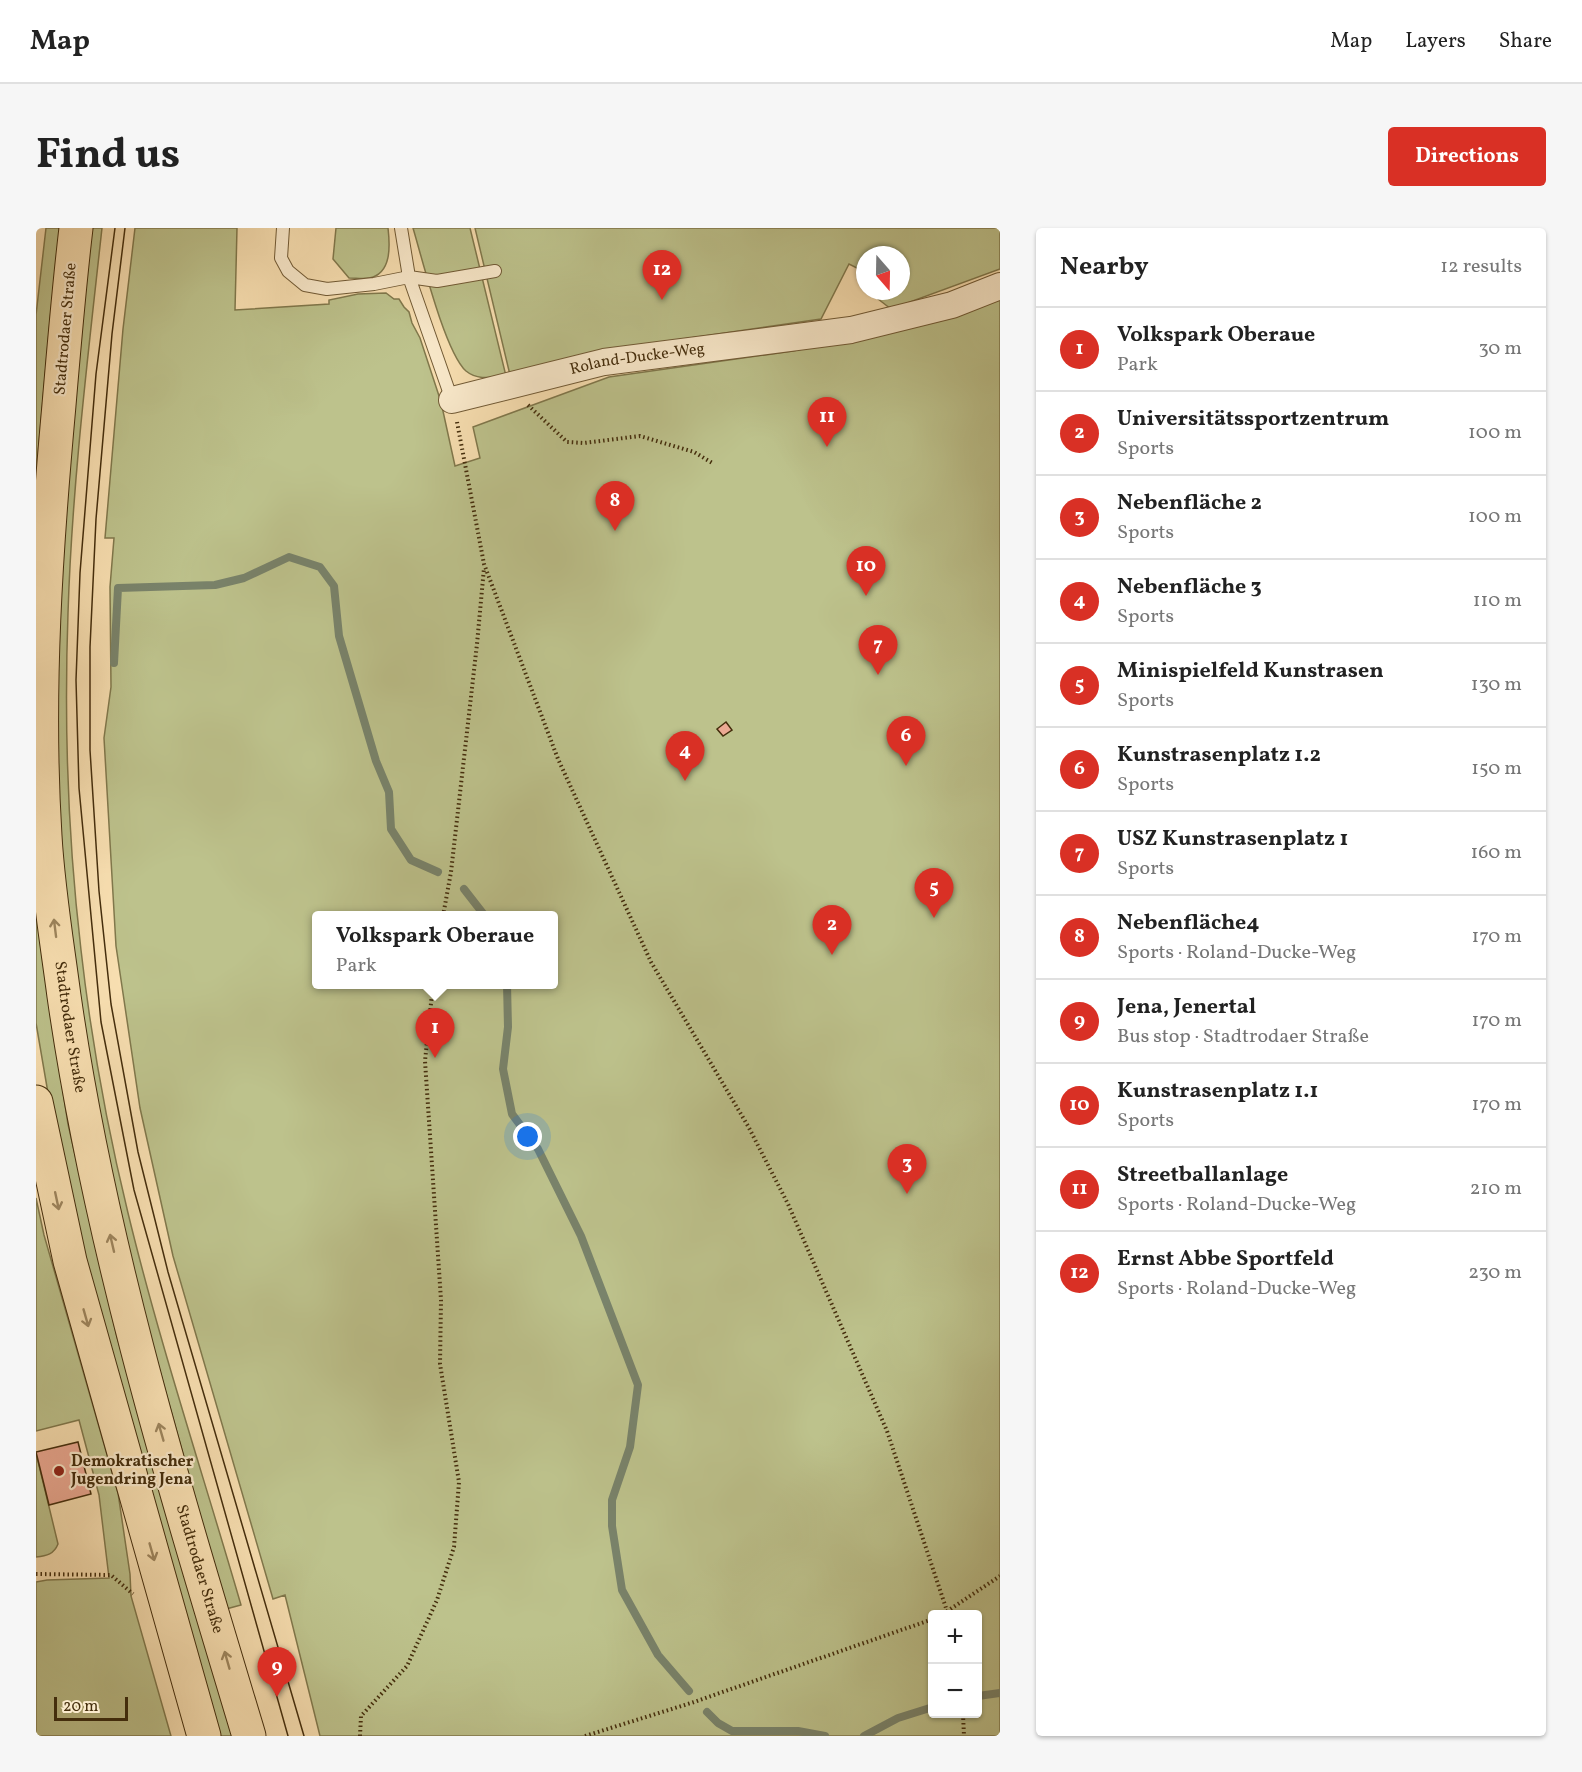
<!DOCTYPE html>
<html lang="en">
<head>
<meta charset="utf-8">
<style>
  body { margin:0; font-family:Vollkorn,serif; background:#f6f6f6; color:#222 }
  .controls { position:absolute; right:18px; bottom:18px; display:grid; overflow:hidden; border-radius:6px; box-shadow:0 2px 4px #0004 }
  .controls button { width:54px; height:54px; display:grid; place-items:center; padding:0; border:0; border-bottom:2px solid #e0e0e0; background:#fff; color:#222; font:30px sans-serif }
  .compass { position:absolute; left:820px; top:18px; width:54px; height:54px; border-radius:50%; background:#fff; box-shadow:0 2px 4px #0004; rotate:160deg }
  .scale { position:absolute; left:18px; bottom:15px; width:74px; box-sizing:border-box; padding-left:6px; border:3px solid #442d0c; border-top:0; font-size:16px; line-height:21px; white-space:nowrap; color:#442d0c; -webkit-text-stroke:4px #faeacc; paint-order:stroke }
  .you { position:absolute; left:492px; top:909px; width:21px; height:21px; margin:-15px; border:4px solid #fff; border-radius:50%; background:#1a73e8; box-shadow:0 0 0 9px #1a73e833 }
  .badge { display:grid; place-items:center; width:39px; height:39px; border-radius:50%; background:#d93025; color:#fff; font-size:20px; font-weight:700 }
  .pin { position:absolute; translate:-50% -50px; filter:drop-shadow(0 2px 3px #0008) }
  .pin::after { content:''; position:absolute; top:32px; width:21px; height:18px; background:inherit; clip-path:polygon(0 0,100% 0,50% 100%) }
  .popup { position:absolute; left:276px; top:683px; width:246px; height:78px; box-sizing:border-box; display:grid; place-content:center; border-radius:6px; background:#fff; filter:drop-shadow(0 2px 4px #0005); font-size:20px; white-space:nowrap; color:#767676 }
  .popup b { font-size:22px; color:#222 }
  .popup::after { content:''; position:absolute; left:50%; top:100%; margin-left:-12px; border:12px solid transparent; border-top-color:#fff }
  .list { margin:0; padding:0; list-style:none }
  h2 { display:flex; justify-content:space-between; align-items:center; height:78px; margin:0; padding:0 24px; font-size:26px }
  h2 small { font-size:20px; font-weight:400; color:#767676 }
  .list li { display:grid; grid-template-columns:39px 1fr auto; gap:18px; align-items:center; box-sizing:border-box; height:84px; padding:0 24px; border-top:2px solid #e0e0e0 }
  .list b { display:block; font-size:22px; white-space:nowrap }
  .list p { margin:0; font-size:20px; white-space:nowrap; color:#767676 }
  .list em { font-size:20px; font-style:normal; color:#767676 }
  .map { position:relative; flex:none; width:964px; height:1508px; overflow:hidden; border-radius:6px }
  header { display:flex; align-items:center; gap:36px; box-sizing:border-box; height:84px; padding:0 30px; background:#fff; border-bottom:2px solid #e0e0e0 }
  header strong { font-size:28px }
  nav { display:flex; gap:33px; margin-inline-start:auto; font-size:21px }
  .intro { display:flex; align-items:center; justify-content:space-between; box-sizing:border-box; height:144px; padding:0 36px }
  h1 { margin:0; font-size:42px }
  .button { padding:15px 27px; border-radius:6px; background:#d93025; color:#fff; font-size:21px; font-weight:700 }
  main { display:flex; gap:36px; padding:0 36px }
  aside { flex:1; background:#fff; border-radius:6px; box-shadow:0 2px 4px #0004 }
  .map>svg:first-child { display:block }
  .green { fill:#bdc28c; stroke:#80784c; stroke-width:1.5; fill-rule:evenodd }
  .lines { fill:none; stroke-linecap:round; stroke-linejoin:round }
  .stream { stroke:#79836b; stroke-width:8 }
  .building { fill:#eca993; stroke:#442d0c; stroke-width:1.5 }
  .lane-casing { stroke:#715a35; stroke-width:14 }
  .street-casing { stroke:#715a35; stroke-width:28 }
  .primary-casing { stroke:#442d0c; stroke-width:35 }
  .path { stroke:#442d0c; stroke-width:4; stroke-dasharray:1.5 3; stroke-linecap:butt }
  .lane { stroke:#faeacc; stroke-width:12 }
  .street { stroke:#faeacc; stroke-width:26 }
  .primary { stroke:#f8dfb1; stroke-width:33 }
  .tram { stroke:#442d0c; stroke-width:1.5 }
  .oneway { stroke:#9e865e }
  .poi-dot { fill:#8f2418; stroke:#faeacc; stroke-width:2 }
  .labels { text-anchor:middle; dominant-baseline:central; stroke-width:4.5; stroke-linejoin:round; paint-order:stroke }
  .street-label { font-size:16px; fill:#442d0c; stroke:#faeacc }
  .poi-label { font-size:16px; font-weight:bold; fill:#442d0c; stroke:#faeacc; text-anchor:start }
</style>
</head>
<body>
<header>
<strong>Map</strong>
<nav><a>Map</a><a>Layers</a><a>Share</a></nav>
</header>
<div class="intro"><h1>Find us</h1><a class="button">Directions</a></div>
<main>
<div class="map">
<svg width="964" height="1508" viewBox="0 0 964 1508">
  <rect width="100%" height="100%" fill="#f8dfb1"/>
  <filter id="stains"><feTurbulence type="fractalNoise" baseFrequency=".00333" numOctaves="4"/><feColorMatrix values="0 0 0 0 .2 0 0 0 0 .09 0 0 0 0 .02 0 0 0 .5 -.17"/></filter>
  <radialGradient id="worn" r=".72"><stop offset=".6" stop-color="#630" stop-opacity="0"/><stop offset="1" stop-color="#630" stop-opacity=".3"/></radialGradient>
  <path class="green" d="M10 0H24L15 82 0 249V87Z
    M51 0H66C52 128 36 257 32 385 28 497 32 611 45 722 55 810 71 899 92 985 124 1117 167 1246 205 1377L190 1381 77 974 27 675 19 510 24 324Z
    M99 0H201L199 82 293 76V72L322 66 350 65 358 71H363L368 79 373 84 376 95 384 110 405 174 419 238 444 230 437 199 573 149 757 123 876 97 964 72V1508H284L249 1367 237 1371 137 1028 104 880 80 718 68 510 75 459 74 359 78 310H69L87 101ZM280 688H518V756H280ZM897 1386H942V1486H897Z
    M300 0H352C354 17 356 46 333 50 327 51 320 50 313 50L297 31Z
    M377 0H434L470 148C457 149 442 153 430 143 409 124 386 30 377 0Z
    M439 0H964V41L855 81 833 64 865 63V27H829V44L813 36 785 91 558 124 474 147Z
    M0 660 8 741 32 896 81 1109 198 1508H180L25 941 0 795Z
    M0 970 8 1007 82 1265 94 1346 95 1368 135 1508H0V1354L11 1352 73 1350 63 1267 43 1192 0 1203Z
    M0 1225 22 1316C18 1326 11 1328 0 1329Z"/>
  <g class="lines">
    <path class="stream" d="M78 435 82 360 179 357 208 350 253 329 284 339 298 358 303 408 340 533 353 564 355 601 375 632 402 644
      M428 661 449 688
      M471 756 472 799 467 841 476 886 502 921 545 1008 602 1157 594 1219 576 1272V1298L586 1362 622 1427 653 1463
      M942 1468 964 1465
      M671 1484 682 1495 696 1503H762L789 1508
      M828 1508 862 1490 897 1479"/>
  </g>
  <path class="building" d="M690 494 696 502 687 508 681 501Z
    M42 1214 55 1266 13 1277 0 1224Z"/>
  <g class="lines">
    <defs>
      <path id="lane" d="M247 0 245 30 252 43 269 57 291 61 338 56 373 49 401 53 459 43
        M365 0 373 49 416 172"/>
      <g id="street">
        <path id="s1" d="M416 172 568 134 815 102 916 77 964 58"/>
      </g>
      <g id="primary">
        <path id="s2" d="M40 0C33 59 28 118 23 177 10 320 0 464 9 608 12 661 21 715 28 768 64 1020 140 1265 213 1508"/>
        <path d="M0 874 34 1033 168 1508"/>
      </g>
    </defs>
    <use href="#lane" class="lane-casing"/>
    <use href="#street" class="street-casing"/>
    <use href="#primary" class="primary-casing"/>
    <path class="path" d="M492 177 531 214 548 215 604 208 658 224 678 236
      M421 194 448 336 522 531 615 734 712 898 752 976 851 1203 912 1386
      M407 688 415 644 441 416 448 340
      M0 1346 75 1347 97 1366
      M907 1386 964 1348
      M927 1486 928 1508
      M324 1508 325 1488 371 1438 401 1372 418 1319 423 1254 404 1136 405 1072 389 833 397 756
      M549 1508 655 1475 897 1391"/>
    <use href="#lane" class="lane"/>
    <use href="#street" class="street"/>
    <use href="#primary" class="primary"/>
    <path class="tram" d="M79 0 60 146 44 345 40 452 43 560 65 794 98 962 252 1508
      M89 0 76 106 60 291 54 419V522L63 663 75 776 102 924 132 1044 268 1508"/>
  </g>
  <defs><path id="oneway-shaft" d="M-6 0H5M1.5-3L5.5 0L1.5 3" fill="none" stroke-width="1.6" stroke-linecap="round" stroke-linejoin="round" transform="scale(1.5)"/></defs>
  <g class="oneway">
    <use href="#oneway-shaft" transform="translate(19 700) rotate(-97)"/>
    <use href="#oneway-shaft" transform="translate(21 973) rotate(78)"/>
    <use href="#oneway-shaft" transform="translate(76 1015) rotate(-103)"/>
    <use href="#oneway-shaft" transform="translate(50 1090) rotate(74)"/>
    <use href="#oneway-shaft" transform="translate(125 1204) rotate(-106)"/>
    <use href="#oneway-shaft" transform="translate(116 1324) rotate(74)"/>
    <use href="#oneway-shaft" transform="translate(191 1432) rotate(-106)"/>
  </g>
  <circle class="poi-dot" cx="23" cy="1243" r="6"/>
  <g class="labels">
    <g class="street-label">
      <text transform="translate(30 101) rotate(-85)">Stadtrodaer Straße</text>
      <text stroke="none"><textPath href="#s1" startOffset="190">Roland-Ducke-Weg</textPath></text>
      <text stroke="none"><textPath href="#s2" startOffset="802">Stadtrodaer Straße</textPath></text>
      <text stroke="none"><textPath href="#s2" startOffset="1360">Stadtrodaer Straße</textPath></text>
    </g>
    <g class="poi-label">
      <text x="35" y="1234">Demokratischer<tspan x="35" dy="18">Jugendring Jena</tspan></text>
    </g>
  </g>
  <rect width="100%" height="100%" filter="url(#stains)"/>
  <rect width="100%" height="100%" fill="url(#worn)"/>
</svg>
<div class="controls">
<button>+</button>
<button>−</button>
</div>
<svg class="compass" viewBox="-18 -18 36 36"><path d="M0-13l5 13h-10z" fill="#e53935"/><path d="M0 13l5-13h-10z" fill="#767676"/></svg>
<div class="scale">20 m</div>
<div class="you"></div>
<div class="pin badge" style="left:399px;top:830px">1</div>
<div class="popup"><b>Volkspark Oberaue</b>Park</div>
<div class="pin badge" style="left:796px;top:727px">2</div>
<div class="pin badge" style="left:871px;top:966px">3</div>
<div class="pin badge" style="left:649px;top:553px">4</div>
<div class="pin badge" style="left:898px;top:690px">5</div>
<div class="pin badge" style="left:870px;top:538px">6</div>
<div class="pin badge" style="left:842px;top:447px">7</div>
<div class="pin badge" style="left:579px;top:303px">8</div>
<div class="pin badge" style="left:241px;top:1469px">9</div>
<div class="pin badge" style="left:830px;top:368px">10</div>
<div class="pin badge" style="left:791px;top:219px">11</div>
<div class="pin badge" style="left:626px;top:72px">12</div>
</div>
<aside>
<h2>Nearby<small>12 results</small></h2>
<ul class="list">
<li><span class="badge">1</span><div><b>Volkspark Oberaue</b><p>Park</p></div><em>30 m</em></li>
<li><span class="badge">2</span><div><b>Universitätssportzentrum</b><p>Sports</p></div><em>100 m</em></li>
<li><span class="badge">3</span><div><b>Nebenfläche 2</b><p>Sports</p></div><em>100 m</em></li>
<li><span class="badge">4</span><div><b>Nebenfläche 3</b><p>Sports</p></div><em>110 m</em></li>
<li><span class="badge">5</span><div><b>Minispielfeld Kunstrasen</b><p>Sports</p></div><em>130 m</em></li>
<li><span class="badge">6</span><div><b>Kunstrasenplatz 1.2</b><p>Sports</p></div><em>150 m</em></li>
<li><span class="badge">7</span><div><b>USZ Kunstrasenplatz 1</b><p>Sports</p></div><em>160 m</em></li>
<li><span class="badge">8</span><div><b>Nebenfläche4</b><p>Sports · Roland-Ducke-Weg</p></div><em>170 m</em></li>
<li><span class="badge">9</span><div><b>Jena, Jenertal</b><p>Bus stop · Stadtrodaer Straße</p></div><em>170 m</em></li>
<li><span class="badge">10</span><div><b>Kunstrasenplatz 1.1</b><p>Sports</p></div><em>170 m</em></li>
<li><span class="badge">11</span><div><b>Streetballanlage</b><p>Sports · Roland-Ducke-Weg</p></div><em>210 m</em></li>
<li><span class="badge">12</span><div><b>Ernst Abbe Sportfeld</b><p>Sports · Roland-Ducke-Weg</p></div><em>230 m</em></li>
</ul>
</aside>
</main>
</body>
</html>
